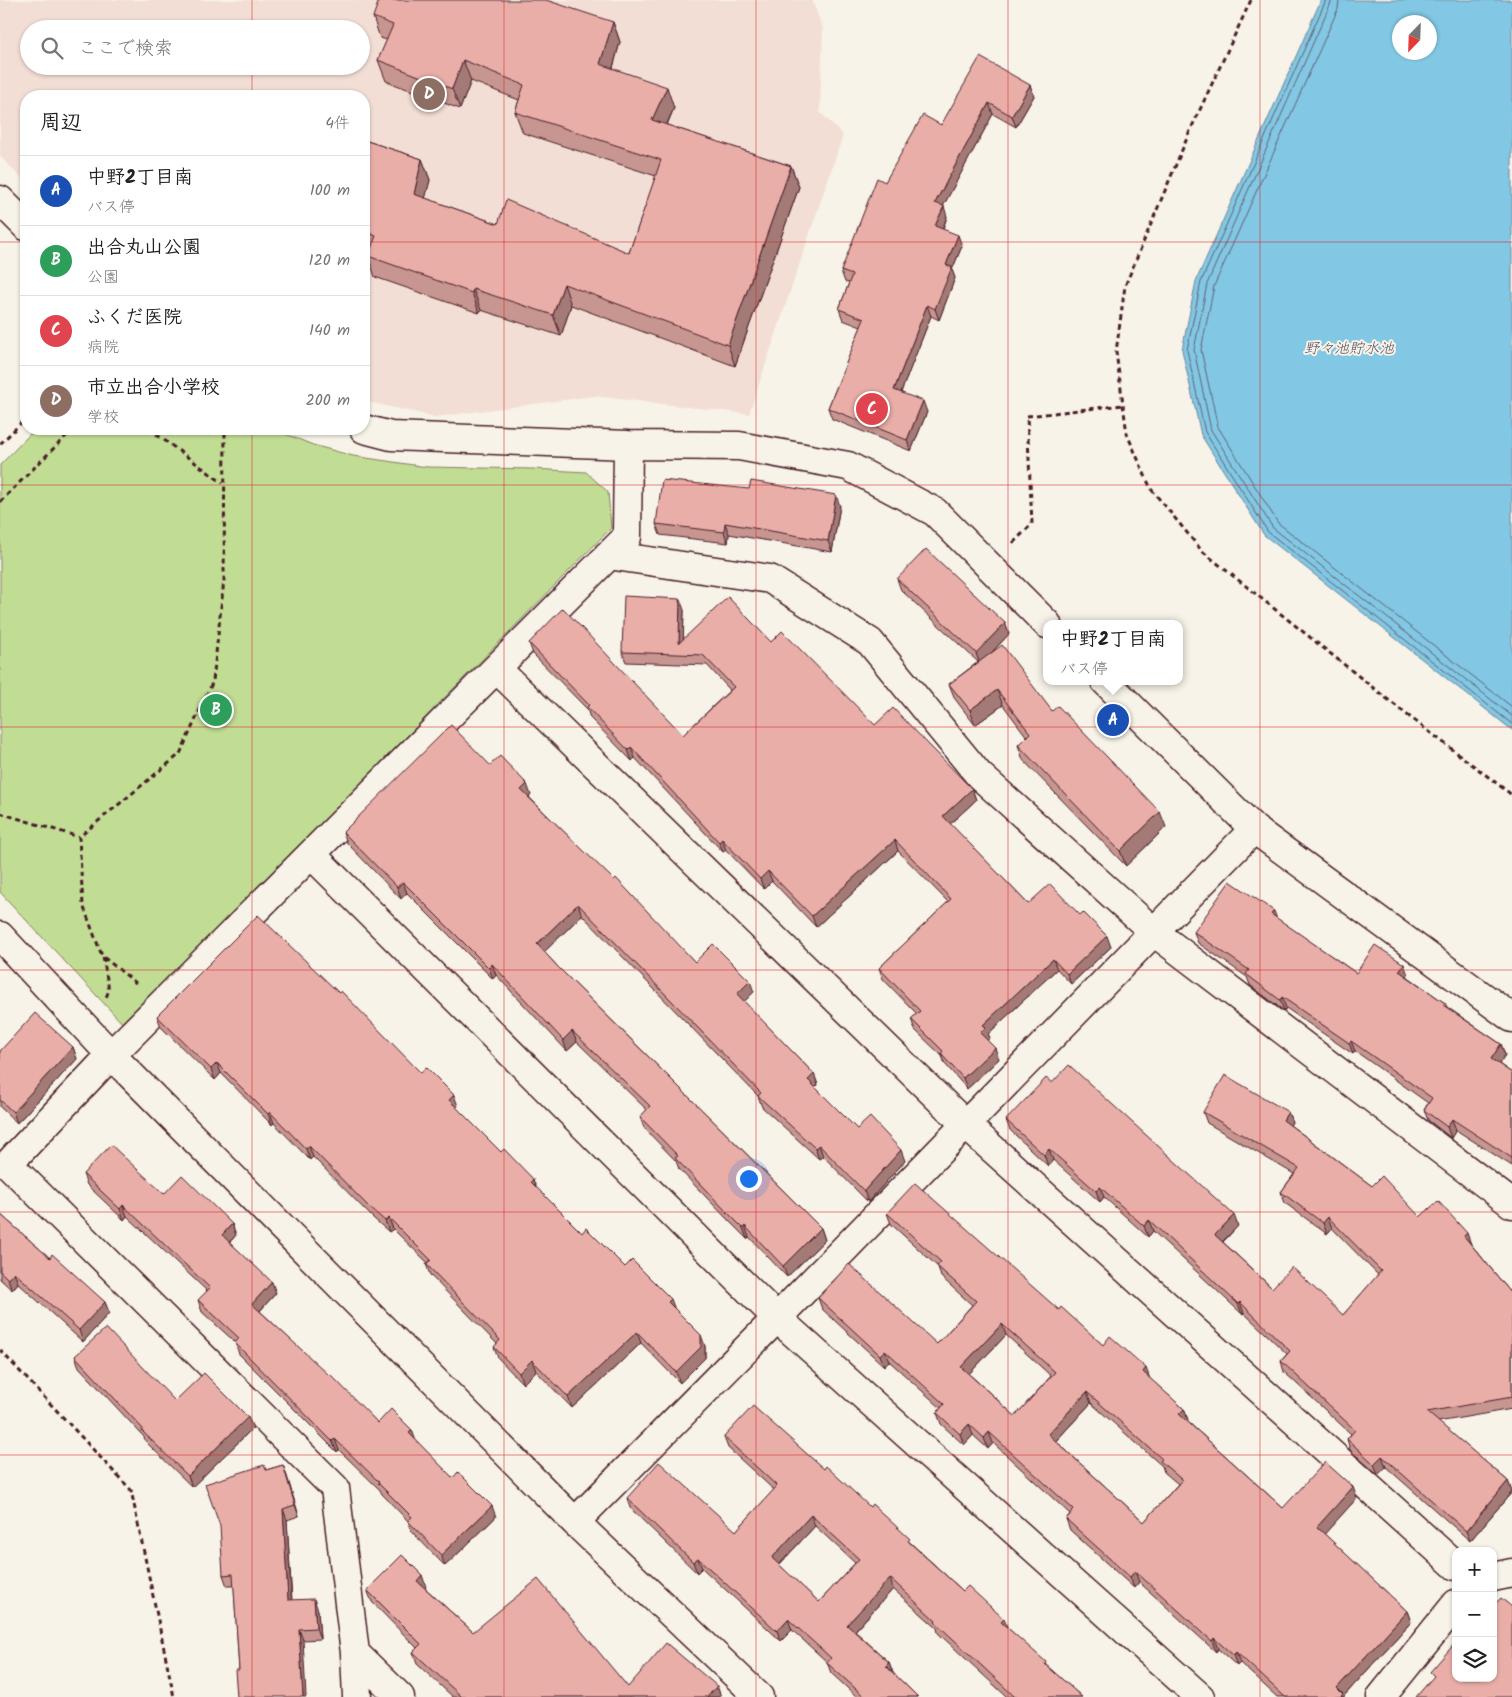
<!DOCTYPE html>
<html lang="ja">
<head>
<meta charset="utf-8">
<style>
  body { margin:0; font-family:Kalam,"Klee One",sans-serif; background:#f2f2f2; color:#202124 }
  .controls { position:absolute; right:15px; bottom:15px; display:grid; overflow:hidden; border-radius:10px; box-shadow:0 1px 4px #0004 }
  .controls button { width:45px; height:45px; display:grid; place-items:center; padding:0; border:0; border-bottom:1px solid #e0e0e0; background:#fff; color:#202124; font:25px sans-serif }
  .compass { position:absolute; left:1392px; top:15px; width:45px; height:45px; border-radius:50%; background:#fff; box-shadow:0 1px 4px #0004; rotate:203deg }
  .you { position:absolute; left:748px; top:1178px; width:18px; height:18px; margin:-12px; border:4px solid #fff; border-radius:50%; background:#1a73e8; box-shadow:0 0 0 8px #1a73e833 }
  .badge { display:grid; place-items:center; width:32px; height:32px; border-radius:50%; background:#c8321e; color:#fff; font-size:16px; font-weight:700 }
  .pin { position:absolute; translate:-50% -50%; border:2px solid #fff; box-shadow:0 1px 5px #0006 }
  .popup { position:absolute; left:1043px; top:620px; width:140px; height:65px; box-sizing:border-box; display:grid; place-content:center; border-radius:10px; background:#fff; filter:drop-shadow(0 1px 4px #0005); font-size:16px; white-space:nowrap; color:#757577 }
  .popup b { font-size:19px; color:#202124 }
  .popup::after { content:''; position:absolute; left:50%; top:100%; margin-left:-10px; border:10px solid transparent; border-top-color:#fff }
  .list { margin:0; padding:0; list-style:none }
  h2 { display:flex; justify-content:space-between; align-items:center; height:65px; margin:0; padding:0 20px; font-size:21px }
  h2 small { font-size:16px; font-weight:400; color:#757577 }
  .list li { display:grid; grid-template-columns:32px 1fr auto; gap:15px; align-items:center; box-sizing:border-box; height:70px; padding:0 20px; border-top:1px solid #e0e0e0 }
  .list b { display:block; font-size:19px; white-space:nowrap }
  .list p { margin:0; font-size:16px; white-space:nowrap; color:#757577 }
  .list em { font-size:16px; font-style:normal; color:#757577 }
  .icon { flex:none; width:28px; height:28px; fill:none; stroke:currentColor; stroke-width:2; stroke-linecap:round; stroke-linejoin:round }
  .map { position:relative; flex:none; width:1512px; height:1697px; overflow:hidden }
  .search { position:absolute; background:#fff; box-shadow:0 1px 4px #0004; left:20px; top:20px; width:350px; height:55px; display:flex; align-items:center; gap:12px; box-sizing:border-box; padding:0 18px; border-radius:28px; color:#757577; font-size:19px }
  .panel { position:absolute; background:#fff; box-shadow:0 1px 4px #0004; left:20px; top:90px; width:350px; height:345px; border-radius:20px }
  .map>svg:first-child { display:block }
  .built { fill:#f3ded5; fill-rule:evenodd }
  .green { fill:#c1dd94; stroke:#867e60 }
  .water { fill:#82c7e3; stroke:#6c8499; fill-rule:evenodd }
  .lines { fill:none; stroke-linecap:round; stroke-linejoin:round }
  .shore { stroke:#606275; stroke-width:1 }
  .minor-casing { stroke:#4a1f2b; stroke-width:31 }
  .path { stroke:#4a1f2b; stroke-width:3; stroke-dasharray:5 4; stroke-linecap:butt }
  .minor { stroke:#f7f3e8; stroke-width:28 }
  .wall { fill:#c89690; stroke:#4a1f2b; fill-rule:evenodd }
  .shaded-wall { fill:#a37a76; stroke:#4a1f2b }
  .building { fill:#e9aea8; stroke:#4a1f2b; fill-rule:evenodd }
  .grid { fill:none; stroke:#d62828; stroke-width:1; stroke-opacity:0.55 }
  .labels { text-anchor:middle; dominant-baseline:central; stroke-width:4; stroke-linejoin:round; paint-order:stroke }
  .water-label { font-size:15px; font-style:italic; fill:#5b5162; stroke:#f7f3e8 }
</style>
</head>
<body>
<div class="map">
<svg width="1512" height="1697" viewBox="0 0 1512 1697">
  <rect width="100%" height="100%" fill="#f7f3e8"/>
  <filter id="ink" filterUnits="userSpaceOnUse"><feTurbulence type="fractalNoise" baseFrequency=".02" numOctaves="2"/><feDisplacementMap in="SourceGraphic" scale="10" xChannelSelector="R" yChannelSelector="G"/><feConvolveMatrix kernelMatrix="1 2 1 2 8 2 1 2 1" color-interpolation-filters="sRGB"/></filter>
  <g filter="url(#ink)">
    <path class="built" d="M0 0H812L823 29 820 112 843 135 749 414 594 396 435 417 364 401V96H26V183L0 156ZM29 29H361V66H29Z"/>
    <path class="green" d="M35 429H273L313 445 353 456 427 467 533 469 586 472 608 492 611 528 124 1025 0 892V465Z"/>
    <path class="water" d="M1321 0H1512V730L1264 535 1201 435 1182 350 1196 281ZM1400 22H1430V52H1400Z"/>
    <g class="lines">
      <path class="shore" d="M1326 0 1201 282 1187 350 1205 432 1268 532 1512 724
        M1332 0 1207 284 1194 350 1211 430 1273 528 1512 716
        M1339 0 1338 9 1214 286 1201 350 1218 427 1278 523 1512 707"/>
      <defs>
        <path id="minor" d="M0 200 26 226
          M364 429 391 436 628 445 739 446 848 466 935 512 1047 624
          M608 555 770 579 870 642 979 775 1154 932 1512 1204
          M497 669 966 1125 1456 1566
          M1105 681 1254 829 1512 1018
          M312 855 777 1318 1200 1697
          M0 936 111 1055 575 1522 759 1697
          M575 1522 777 1318 1254 829
          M1493 1577 1512 1573
          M355 1653 400 1697
          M357 1697 355 1653 335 1488 8 1164 111 1055 627 537 628 445
          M1381 1697 1456 1604"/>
      </defs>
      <use href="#minor" class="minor-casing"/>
      <path class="path" d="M1251 0 1190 131 1125 286 1116 352 1127 434 1151 489 1202 551 1406 714 1512 795
        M149 429 223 483
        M0 444 26 418
        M0 502 73 429
        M1013 543 1032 524 1027 416 1123 405
        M0 813 79 837
        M103 957 109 990 105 1000
        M136 983 102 956 83 905 79 837 180 754 213 681 224 580 225 429
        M0 1350 131 1490 174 1697"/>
      <use href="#minor" class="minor"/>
    </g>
    <path class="wall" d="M373 17 613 22 620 42 613 68 674 108 667 125 791 166 799 187 735 366 571 305 561 336 481 310 479 313 375 277 368 256 370 251 364 248V140L422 159 430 180 425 198 498 224 629 253 656 176 523 133 515 112 519 100 471 81 460 109 386 81 378 60 387 40 380 38Z
      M1030 85 1034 96 1016 127 993 114 943 206 947 217 943 229 962 246 952 270 955 278 939 320 931 316 901 392 927 412 911 451 832 419 828 408 861 327 843 320 839 309 849 283 845 282 841 271 885 182 941 125Z
      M749 489 840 506 832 552 729 534 728 543 660 535 656 524Z
      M897 579 1005 623 1009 634 993 651 1166 827 1126 866 1023 760 1018 745 1027 737 1003 705 975 725 955 699 949 684 978 662 901 590Z
      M684 610 683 639 771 642 875 725 972 789 976 800 950 824 1028 904 1111 947 1071 984 1057 969 988 1034 990 1038 987 1040 999 1059 967 1089 945 1064 942 1056 915 1030 911 1019 917 1014 883 979 879 968 948 902 898 851 816 927 772 881 764 889 726 850 723 852 635 758 632 761 590 718 587 709 533 654 529 643 683 735 730 690 707 665 626 662 622 652Z
      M490 765 531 795 529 797 695 962 754 992 744 1002 814 1074 818 1085 815 1087 857 1129 905 1161 868 1202 823 1156 819 1159 762 1107 758 1096 582 915 544 952 558 967 821 1228 825 1240 787 1277 749 1237 747 1239 731 1223 679 1169 676 1161 644 1128 640 1117 647 1110 577 1042 567 1051 496 975 493 979 407 893 401 899 347 843 343 832Z
      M1276 918 1356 973 1408 975 1407 976 1445 1003 1447 1007 1501 1044 1505 1055 1499 1064 1512 1073V1166L1456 1130 1451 1138 1428 1120 1424 1110 1428 1103 1355 1051 1353 1054 1286 1008 1284 1011 1250 985 1247 977 1198 943 1194 932Z
      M157 1016 421 1073 458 1106 456 1108 582 1233 625 1267 674 1308 705 1346V1358L680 1383 641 1343 572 1408 536 1371 523 1384 498 1358 494 1347 497 1344 430 1275 426 1264 428 1263 393 1229 389 1232 373 1218 313 1157 310 1160 274 1123 272 1125 221 1073 215 1080 161 1027Z
      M73 1047 77 1059 17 1123 0 1107V1051Z
      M1052 1083 1238 1226 1223 1242 1272 1288 1343 1315 1378 1275 1332 1228 1327 1234 1285 1203 1281 1192 1294 1174 1207 1123 1203 1112H1288L1292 1122 1290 1125 1372 1186 1420 1217 1470 1243 1512 1294V1409L1438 1422 1508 1481 1512 1492 1470 1541 1386 1467 1378 1475 1350 1450 1347 1439 1351 1434 1284 1372 1281 1361 1287 1354 1244 1313 1242 1314 1153 1231 1148 1237 1104 1197 1100 1202 1053 1160 1048 1166 1010 1130 1006 1120Z
      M83 1174 164 1194 232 1224 236 1235 230 1242 276 1293 260 1311 378 1423 416 1441 453 1478 496 1517 445 1566 412 1532 408 1521 382 1494 380 1490 339 1450 337 1452 239 1354 235 1342 202 1312 198 1300 207 1291 127 1216 124 1220 87 1185Z
      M887 1213 1059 1310 1103 1345 1149 1378 1184 1409 1188 1420 1187 1421 1283 1508 1357 1498 1324 1534 1407 1611 1411 1622 1344 1696V1697H1277L1240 1663 1237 1666 1218 1649 1216 1652 1139 1582 1134 1588 1070 1530 1066 1519 1070 1514 993 1443 988 1449 973 1435 964 1445 941 1424 937 1413 941 1408 889 1361 884 1366 822 1309 818 1298 937 1344 972 1305 941 1277 938 1267 891 1224ZM1006 1335 1051 1376 1015 1416 969 1374ZM1091 1403 1162 1466 1164 1472 1178 1484 1144 1522 1056 1441Z
      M0 1214 50 1258 105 1302 109 1313 83 1342 18 1283 12 1290 0 1279Z
      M75 1356 175 1401 253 1428 192 1487 146 1442 144 1437 79 1367Z
      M724 1437 824 1469 913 1545 963 1591 1008 1628 1048 1667 1082 1697H1007L938 1633 937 1628 893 1589 855 1631 889 1662 893 1673 918 1697H857L831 1673 827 1662 792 1630 781 1641 702 1568 697 1573 630 1508 627 1498 736 1531 774 1490 728 1448ZM815 1526 855 1563 819 1602 779 1565Z
      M283 1465 299 1516 287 1520 292 1600 318 1610 320 1639 303 1640 239 1670 234 1586H227L223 1575 266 1470Z
      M426 1587 425 1588 473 1632 628 1687 717 1686 721 1697H453L417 1664 413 1652 417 1648 372 1602 367 1590Z"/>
    <path class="shaded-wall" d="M613 22 620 42 608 85 600 64Z
      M463 60 471 81 460 109 452 89Z
      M1030 85 1034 96 1016 127 1012 116Z
      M667 87 674 108 659 141 652 120Z
      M989 103 993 114 939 214 935 203Z
      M422 159 430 180 421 215 414 194Z
      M791 166 799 187 735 366 728 345Z
      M944 206 947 217 939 237 935 226Z
      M958 235 962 246 952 270 955 278 939 320 935 309 946 265Z
      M564 284 571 305 561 336 553 315Z
      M473 289 481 310 479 313 472 293Z
      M927 305 931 316 898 400 894 390Z
      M923 401 927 412 911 451 907 440Z
      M836 495 840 506 832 552 828 541Z
      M725 523 729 534 728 543 724 532Z
      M680 599 684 610 683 654 679 643Z
      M1005 623 1009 634 980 665 976 653Z
      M997 690 1003 705 975 725 970 710Z
      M631 747 635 758 632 761 628 750Z
      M527 784 531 795 526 801 521 790Z
      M972 789 976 800 947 827 943 816Z
      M1160 812 1166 827 1126 866 1120 851Z
      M722 839 726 850 723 852 719 842Z
      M895 840 898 851 816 927 812 916Z
      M768 871 772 881 764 889 760 879Z
      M403 882 407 893 401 899 397 887Z
      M578 904 582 915 541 955 537 944Z
      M1274 911 1278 922 1271 914Z
      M1107 936 1111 947 1071 984 1067 974Z
      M1053 959 1057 969 988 1034 990 1038 984 1044 980 1033 983 1025Z
      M492 964 496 975 493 979 489 968Z
      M1404 964 1408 975 1403 982 1399 971Z
      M750 981 754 992 741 1005 737 994Z
      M1282 997 1286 1008 1284 1011 1280 1000Z
      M572 1031 577 1042 567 1051 563 1040Z
      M1351 1041 1355 1051 1353 1054 1349 1043Z
      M1501 1044 1505 1055 1495 1070 1491 1059Z
      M73 1047 77 1059 17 1123 13 1112Z
      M995 1048 999 1059 967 1089 963 1078Z
      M217 1063 221 1073 215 1080 211 1069Z
      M814 1074 818 1085 812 1091 808 1080Z
      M454 1095 458 1106 453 1111 449 1100Z
      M270 1112 274 1123 272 1125 268 1114Z
      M1288 1112 1292 1122 1287 1130 1283 1120Z
      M1452 1119 1456 1130 1451 1138 1447 1127Z
      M819 1145 823 1156 819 1159 815 1148Z
      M309 1146 313 1157 310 1160 306 1149Z
      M1049 1149 1053 1160 1048 1166 1044 1155Z
      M901 1150 905 1161 868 1202 864 1191Z
      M533 1179 537 1190 531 1182Z
      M1100 1187 1104 1197 1100 1202 1096 1191Z
      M123 1205 127 1216 124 1220 120 1209Z
      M1234 1215 1238 1226 1219 1245 1215 1235Z
      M1328 1217 1332 1228 1327 1234 1323 1223Z
      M389 1218 393 1229 389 1232 385 1221Z
      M1149 1220 1153 1231 1148 1237 1144 1226Z
      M232 1224 236 1235 226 1246 222 1235Z
      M745 1226 749 1237 747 1239 743 1228Z
      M821 1228 825 1240 787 1277 783 1266Z
      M1467 1233 1471 1244 1464 1236Z
      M14 1272 18 1283 12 1290 8 1279Z
      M272 1282 276 1293 256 1315 252 1304Z
      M671 1299 675 1310 668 1302Z
      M105 1302 109 1313 83 1342 79 1330Z
      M1240 1302 1244 1313 1242 1314 1238 1304Z
      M1002 1324 1006 1335 965 1378 961 1367Z
      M637 1332 641 1343 572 1408 568 1397Z
      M701 1335 705 1346V1358L680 1383 676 1372Z
      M885 1350 889 1361 884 1366 880 1355Z
      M532 1360 536 1371 523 1384 519 1373Z
      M1146 1368 1150 1379 1143 1372Z
      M1087 1392 1091 1403 1052 1445 1048 1434Z
      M1184 1409 1188 1420 1183 1425 1179 1414Z
      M248 1417 253 1428 192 1487 188 1476Z
      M969 1424 973 1435 964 1445 960 1434Z
      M412 1430 416 1441 409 1433Z
      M989 1432 993 1443 988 1449 984 1438Z
      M335 1439 339 1450 337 1452 332 1441Z
      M1382 1456 1386 1467 1378 1475 1374 1464Z
      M283 1465 287 1476 299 1516 295 1505Z
      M1508 1481 1512 1492 1470 1541 1466 1531Z
      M1353 1487 1357 1498 1321 1538 1317 1527Z
      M492 1506 496 1517 445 1566 441 1555Z
      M283 1509 287 1520 292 1611 288 1600Z
      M811 1515 815 1526 776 1568 772 1558Z
      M698 1558 702 1568 697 1573 693 1562Z
      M1135 1571 1139 1582 1134 1588 1130 1577Z
      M422 1575 426 1587 421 1592 417 1581Z
      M890 1578 893 1589 851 1635 847 1625Z
      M314 1599 318 1610 320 1639 316 1628Z
      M1407 1611 1411 1622 1344 1696V1697H1340L1337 1688Z
      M788 1619 792 1630 781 1641 777 1631Z
      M1004 1619 1008 1629 1001 1622Z
      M299 1629 303 1640 306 1697H303Z
      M1214 1638 1218 1649 1216 1652 1212 1641Z
      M1236 1652 1240 1663 1237 1666 1233 1655Z
      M889 1662 893 1673 886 1666Z
      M717 1686 721 1697H707Z"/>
    <path class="building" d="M379 0H546L613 22 600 64 667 87 652 120 791 166 728 345 564 284 553 315 473 289 472 293 368 256 376 236 364 231V140L422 159 414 194 498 224 506 200 629 253 661 160 515 112 524 85 463 60 452 89 378 60 393 25 373 17Z
      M980 57 1030 85 1012 116 989 103 935 203 944 206 935 226 958 235 946 265 952 267 935 309 927 305 894 390 923 401 907 440 828 408 864 319 839 309 852 275 841 271 877 178 885 182 923 115 941 125Z
      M662 480 749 489 751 481 836 495 828 541 725 523 724 532 656 524Z
      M926 549 1005 623 976 653 897 579Z
      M624 596 680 599 679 643 728 597 771 642 782 631 875 725 893 708 972 789 943 816 1028 904 1050 884 1080 915 1083 912 1107 936 1067 974 1053 959 983 1025 986 1027 980 1033 995 1048 963 1078 941 1054 943 1051 911 1019 920 1011 879 968 951 899 895 840 812 916 768 871 760 879 722 839 719 842 631 747 628 750 587 707 589 705 529 643 563 608 683 735 734 687 703 655 622 652Z
      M1002 645 1052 711 1058 706 1160 812 1120 851 1018 745 1030 733 997 690 970 710 949 684Z
      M451 725 490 765 500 756 527 784 521 790 614 880 616 878 695 962 713 944 750 981 737 994 814 1074 808 1080 857 1129 870 1117 901 1150 864 1191 819 1145 815 1148 758 1096 761 1093 578 904 537 944 558 967 821 1228 783 1266 745 1226 743 1228 727 1212 675 1158 678 1156 640 1117 650 1106 572 1031 563 1040 492 964 489 968 403 882 397 887 343 832Z
      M1230 881 1274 911 1271 914 1356 973 1375 945 1404 964 1399 971 1445 1003 1443 1005 1501 1044 1491 1059 1512 1073V1158L1452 1119 1447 1127 1424 1110 1432 1098 1351 1041 1349 1043 1282 997 1280 1000 1246 974 1249 970 1194 932Z
      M258 915 339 993 341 991 421 1073 426 1067 454 1095 449 1100 501 1152 504 1149 533 1179 531 1182 582 1233 586 1228 625 1267 632 1260 671 1299 668 1302 701 1335V1347L676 1372 637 1332 568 1397 532 1360 519 1373 494 1347 500 1340 426 1264 431 1260 389 1218 385 1221 369 1207 309 1146 306 1149 270 1112 268 1114 217 1063 211 1069 157 1016Z
      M35 1013 73 1047 13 1112 0 1100V1051Z
      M1069 1065 1234 1215 1215 1235 1272 1288 1292 1267 1343 1315 1381 1271 1328 1217 1323 1223 1281 1192 1299 1168 1203 1112 1225 1075 1288 1112 1283 1120 1372 1186 1382 1176 1420 1217 1438 1201 1467 1233 1464 1236 1512 1294V1397L1427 1412 1508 1481 1466 1531 1382 1456 1374 1464 1347 1439 1355 1430 1281 1361 1290 1351 1240 1302 1238 1304 1149 1220 1144 1226 1100 1187 1096 1191 1049 1149 1044 1155 1006 1120 1046 1078 1052 1083Z
      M111 1145 164 1194 182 1175 232 1224 222 1235 272 1282 252 1304 329 1375 330 1374 378 1423 391 1409 412 1430 409 1433 453 1478 458 1472 492 1506 441 1555 408 1521 412 1517 378 1483 379 1482 335 1439 332 1441 235 1343 239 1338 198 1300 210 1288 123 1205 120 1209 83 1174Z
      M915 1183 1059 1310 1061 1307 1103 1345 1110 1336 1146 1368 1143 1372 1184 1409 1179 1414 1283 1508 1325 1462 1353 1487 1317 1527 1407 1611 1337 1688 1343 1694 1340 1697H1285L1236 1652 1233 1655 1214 1638 1212 1641 1135 1571 1130 1577 1066 1519 1074 1510 989 1432 984 1438 969 1424 960 1434 937 1413 944 1404 885 1350 880 1355 818 1298 849 1264 937 1344 976 1301 937 1266 941 1262 887 1213ZM1002 1324 1055 1372 1015 1416 961 1367ZM1087 1392 1162 1459 1160 1461 1182 1480 1144 1522 1048 1434Z
      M0 1214 50 1258 52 1254 105 1302 79 1330 14 1272 8 1279 0 1271Z
      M106 1328 175 1401 204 1373 248 1417 188 1476 142 1431 143 1429 75 1356Z
      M753 1406 824 1469 826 1466 870 1507 872 1504 910 1539 908 1541 963 1591 968 1586 1004 1619 1001 1622 1046 1662 1045 1664 1082 1697H1015L935 1622 936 1621 890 1578 847 1625 889 1662 886 1666 918 1697H865L827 1663 831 1658 788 1619 777 1631 698 1558 693 1562 627 1498 659 1462 736 1531 777 1486 724 1437ZM811 1515 859 1559 819 1602 772 1558Z
      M264 1465 266 1470 283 1465 295 1505 283 1509 288 1600 314 1599 316 1628 299 1629 303 1697H237L235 1670H239L233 1574 223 1575 220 1526 205 1484Z
      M402 1555 422 1575 417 1581 473 1632 538 1579 628 1687 666 1643 717 1686 707 1697H462L413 1652 421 1644 367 1590Z
      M1501 1598 1512 1607V1697H1416L1434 1676 1430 1672 1456 1642V1678H1493V1606Z"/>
  </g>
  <path class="grid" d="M252 0V29M504 0V1697M756 0V1697M1008 0V1697M1260 0V1697M252 66V96M0 242H26M364 242H1512M252 429V1697M0 485H1512M0 727H1512M0 970H1512M0 1212H1512M0 1455H1512"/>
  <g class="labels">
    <g class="water-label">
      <text x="1349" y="349">野々池貯水池</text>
    </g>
  </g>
</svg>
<div class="controls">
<button>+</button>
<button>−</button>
<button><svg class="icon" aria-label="layers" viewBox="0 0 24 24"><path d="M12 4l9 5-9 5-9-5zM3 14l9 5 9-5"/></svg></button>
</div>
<svg class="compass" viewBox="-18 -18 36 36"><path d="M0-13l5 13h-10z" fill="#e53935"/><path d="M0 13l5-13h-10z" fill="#757577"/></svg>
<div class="you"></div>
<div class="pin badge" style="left:1113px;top:720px;background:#1a4fb4">A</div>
<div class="popup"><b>中野2丁目南</b>バス停</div>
<div class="pin badge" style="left:216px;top:710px;background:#2e9e5b">B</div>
<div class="pin badge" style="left:872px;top:409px;background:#e0444e">C</div>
<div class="pin badge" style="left:429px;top:94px;background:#8d6e63">D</div>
<div class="search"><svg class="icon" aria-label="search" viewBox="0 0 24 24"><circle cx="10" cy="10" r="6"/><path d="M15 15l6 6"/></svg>ここで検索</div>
<section class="panel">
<h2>周辺<small>4件</small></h2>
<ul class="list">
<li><span class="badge" style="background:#1a4fb4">A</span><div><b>中野2丁目南</b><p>バス停</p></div><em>100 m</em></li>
<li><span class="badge" style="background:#2e9e5b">B</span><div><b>出合丸山公園</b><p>公園</p></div><em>120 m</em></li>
<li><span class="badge" style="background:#e0444e">C</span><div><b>ふくだ医院</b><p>病院</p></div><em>140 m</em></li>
<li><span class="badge" style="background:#8d6e63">D</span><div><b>市立出合小学校</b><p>学校</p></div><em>200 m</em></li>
</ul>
</section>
</div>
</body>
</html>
